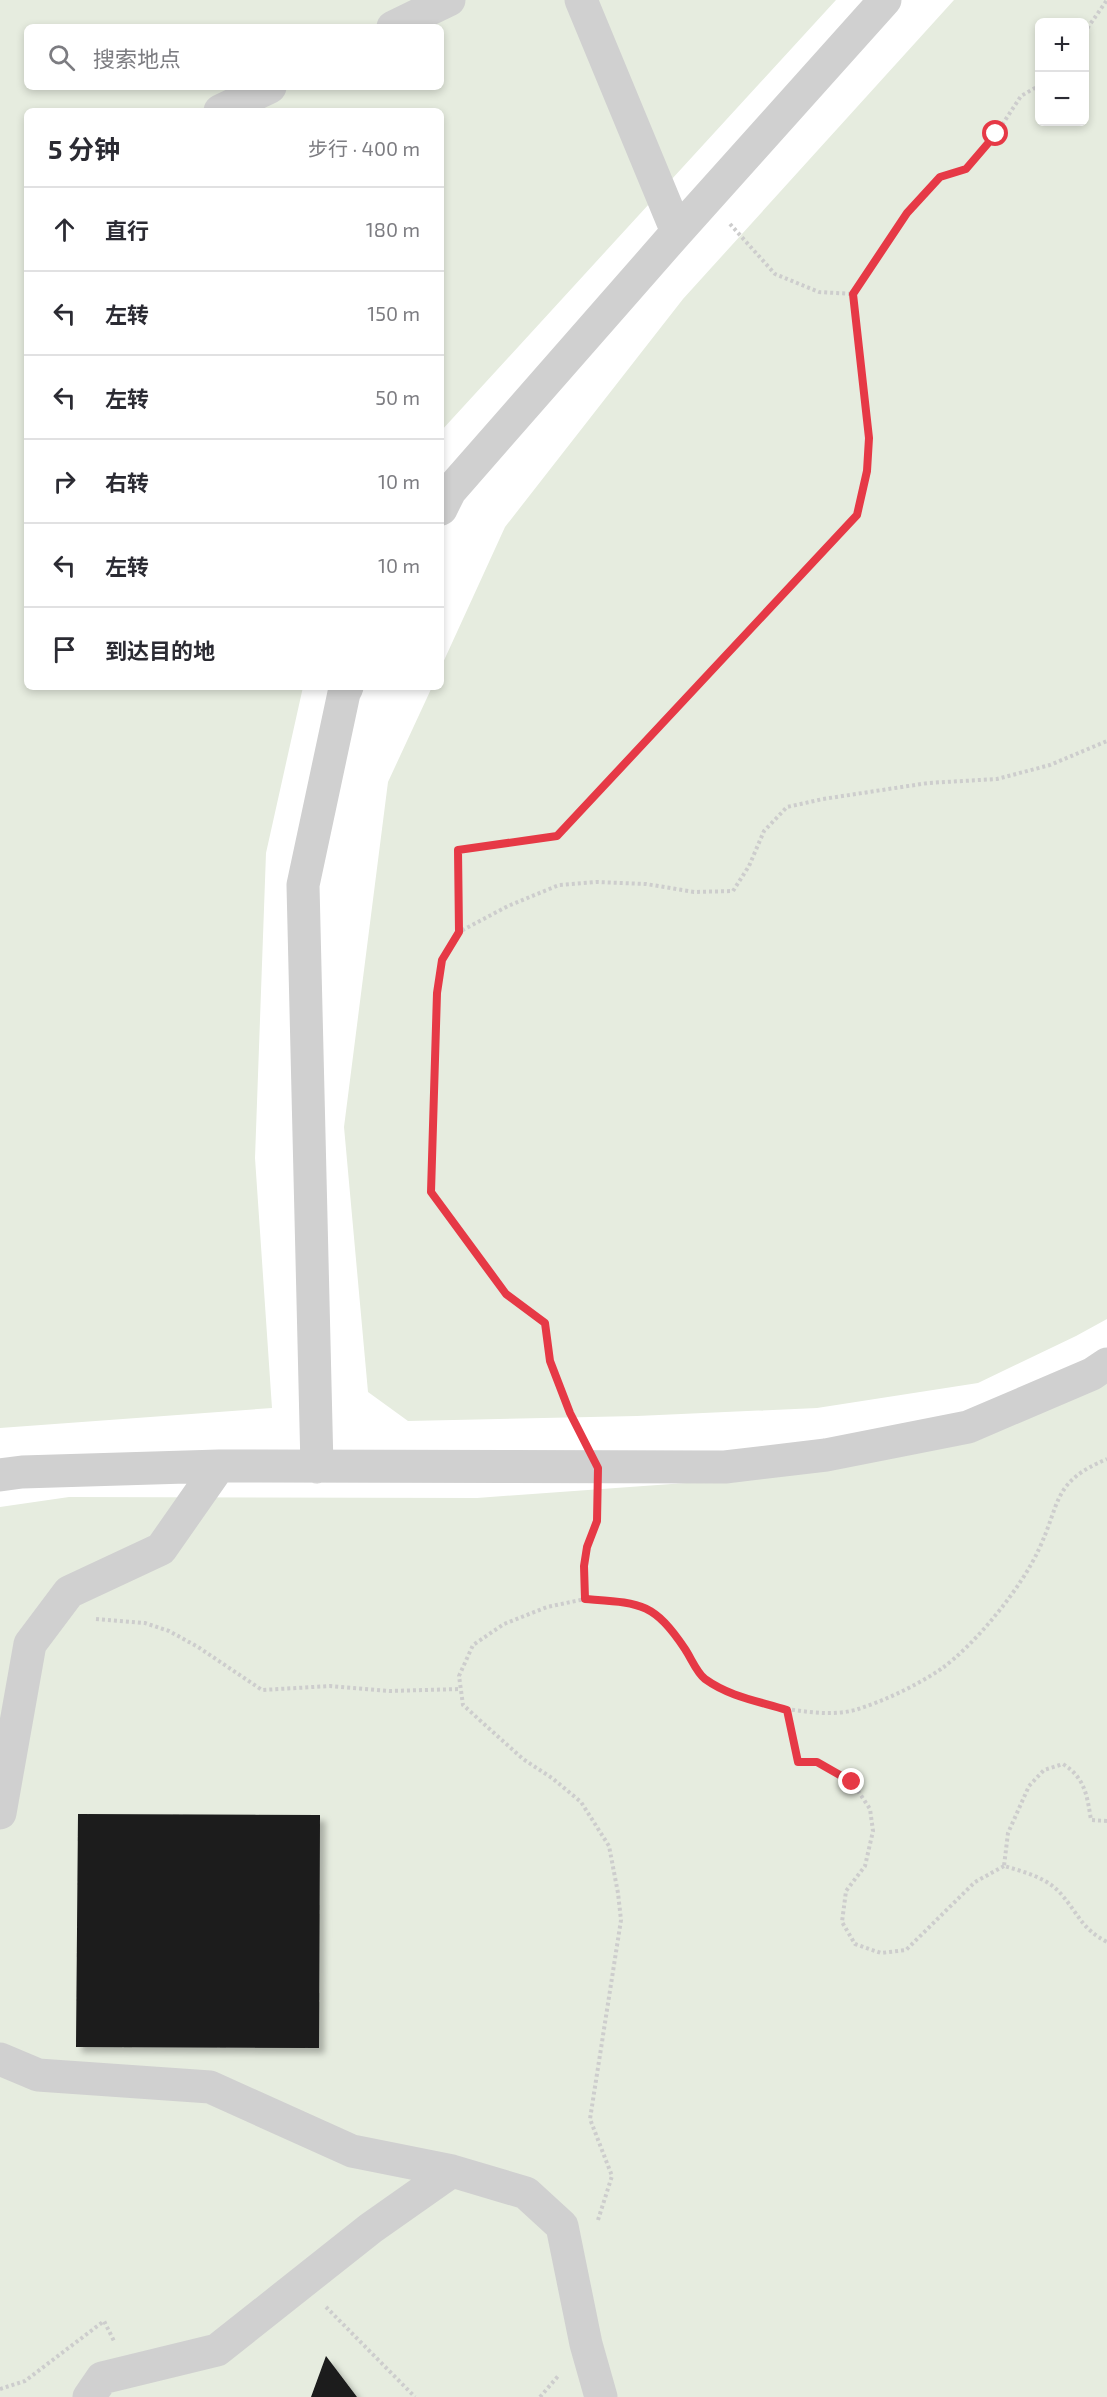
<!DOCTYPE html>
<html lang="zh">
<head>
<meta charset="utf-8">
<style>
  body { margin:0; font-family:"Exo 2","Noto Sans SC",sans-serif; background:#f2f2f3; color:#2b2b33 }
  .controls { position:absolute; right:18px; top:18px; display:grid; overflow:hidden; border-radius:9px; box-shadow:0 3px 9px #0003 }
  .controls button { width:54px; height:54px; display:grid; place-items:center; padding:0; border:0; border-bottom:2px solid #e1e1e2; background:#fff; color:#2b2b33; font:30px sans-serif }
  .stop { position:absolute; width:18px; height:18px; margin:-14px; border:4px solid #e63946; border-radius:50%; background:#fff }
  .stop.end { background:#e63946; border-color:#fff; box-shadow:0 2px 6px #0008 }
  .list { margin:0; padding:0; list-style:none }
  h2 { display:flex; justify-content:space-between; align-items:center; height:78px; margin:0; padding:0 24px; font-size:26px }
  h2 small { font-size:20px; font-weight:400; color:#7c7c81 }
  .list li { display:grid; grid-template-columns:39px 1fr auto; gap:18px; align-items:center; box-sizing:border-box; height:84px; padding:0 24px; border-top:2px solid #e1e1e2 }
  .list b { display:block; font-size:22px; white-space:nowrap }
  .list em { font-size:20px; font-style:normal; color:#7c7c81 }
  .icon { flex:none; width:33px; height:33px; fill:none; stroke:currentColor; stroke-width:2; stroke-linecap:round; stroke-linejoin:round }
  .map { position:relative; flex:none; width:1107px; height:2397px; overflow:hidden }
  .search { position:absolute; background:#fff; box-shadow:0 3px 9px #0003; left:24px; top:24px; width:420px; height:66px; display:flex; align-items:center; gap:15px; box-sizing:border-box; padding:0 21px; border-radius:9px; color:#7c7c81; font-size:22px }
  .panel { position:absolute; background:#fff; box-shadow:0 3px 9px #0003; left:24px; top:108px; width:420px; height:582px; border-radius:9px }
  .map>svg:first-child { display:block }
  .green { fill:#e6ecdf; fill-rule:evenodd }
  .building { fill:#1a1a1a; filter:url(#shadow) }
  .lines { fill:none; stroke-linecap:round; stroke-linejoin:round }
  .path { stroke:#cdcdcd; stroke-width:4; stroke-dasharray:3 3; stroke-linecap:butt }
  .minor { stroke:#d0d0d0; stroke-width:33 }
  .route { stroke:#e63946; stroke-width:8 }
</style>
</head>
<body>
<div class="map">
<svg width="1107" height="2397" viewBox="0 0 1107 2397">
  <defs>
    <filter id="shadow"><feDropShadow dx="5.5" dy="5.5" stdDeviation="3" flood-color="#0004"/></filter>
  </defs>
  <rect width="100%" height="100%" fill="#fff"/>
  <path class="green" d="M0 0H836L441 431V111H27V687H303L266 853 255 1158 272 1408 0 1428ZM27 27H441V87H27Z
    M954 0H1107V1319L1076 1336 978 1383 817 1408 637 1416 408 1421 368 1392 344 1127 388 782 432 687H441V667L505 527 683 299ZM1084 22V122H1040V22Z
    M1107 1370V2397H0V1507L69 1497 477 1498 727 1480Z"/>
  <path class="building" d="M78 1814 320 1815 319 2048 76 2047Z
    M326 2356 357 2397H311Z"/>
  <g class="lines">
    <path class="path" d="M1084 33 1107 0
      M730 224 775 274 819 292 853 294
      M459 932 458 851 557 836 857 515 867 471 869 438 853 294 907 213 941 177 966 169 996 134 1021 96 1040 85
      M579 1431 550 1361 545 1323 506 1294 431 1192 437 993 442 960 459 932 508 906 559 885 596 882 646 884 694 892 733 891 749 866 764 831 787 807 823 799 928 783 997 779 1050 765 1107 741
      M585 1599C584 1581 582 1563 587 1546 593 1527 597 1520 598 1500
      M96 1619 145 1623 169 1631 198 1647 262 1690 330 1686 390 1691 461 1689
      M1107 1821 1091 1820C1087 1795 1085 1778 1063 1764L1044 1770 1029 1786 1008 1833 1004 1866C1025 1872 1048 1878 1062 1895 1079 1915 1082 1929 1107 1942
      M1004 1866 975 1882 906 1950 881 1953 855 1944 842 1922 846 1891 865 1866 873 1831 870 1809 852 1782 817 1762H798L787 1709C809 1712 832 1716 855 1710 884 1701 916 1686 941 1669 975 1645 1022 1587 1039 1549 1061 1502 1052 1482 1107 1459
      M598 2220 612 2176 590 2119 621 1920 618 1893 609 1846 581 1802 552 1778 523 1759 463 1705 459 1676 473 1645 504 1624 547 1607 585 1599 626 1602 647 1608 670 1627 703 1678 734 1696 787 1709
      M326 2307 415 2397
      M0 2389 25 2381 104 2321 114 2341
      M540 2397 559 2375"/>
    <path class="minor" d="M581 0 677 232
      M393 27 449 0
      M220 111 270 87
      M441 509 450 491 677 232 885 0
      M317 1467 303 885 344 693 347 687
      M0 1475 22 1472 219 1466 725 1467 826 1455 968 1427 1092 1374 1107 1364
      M0 1813 30 1644 69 1592 161 1549 219 1466
      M0 2059 38 2075 210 2087 352 2151 452 2171
      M89 2397 102 2378 217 2350 371 2228 452 2171 526 2193 562 2226 586 2344 601 2397"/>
  </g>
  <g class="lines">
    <path class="route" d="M852 1782 817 1762H798L787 1710C758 1701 730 1697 705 1679 697 1673 691 1658 685 1649 653 1601 639 1603 585 1599L584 1566 587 1547 597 1521 598 1468 570 1413 550 1361 545 1323 506 1294 431 1192 437 993 442 960 459 932 458 850 557 836 857 515 867 471 869 438 853 294 907 213 940 177 966 169 996 134"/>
  </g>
</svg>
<div class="controls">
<button>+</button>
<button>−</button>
</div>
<div class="stop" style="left:996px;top:134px"></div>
<div class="stop end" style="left:852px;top:1782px"></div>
<div class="search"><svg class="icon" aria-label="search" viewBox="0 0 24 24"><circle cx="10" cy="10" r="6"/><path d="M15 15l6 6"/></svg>搜索地点</div>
<section class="panel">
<h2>5 分钟<small>步行 · 400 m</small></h2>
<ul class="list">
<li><svg class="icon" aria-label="ahead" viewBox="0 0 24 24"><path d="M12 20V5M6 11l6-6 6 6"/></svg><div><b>直行</b></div><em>180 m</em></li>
<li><svg class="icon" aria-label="left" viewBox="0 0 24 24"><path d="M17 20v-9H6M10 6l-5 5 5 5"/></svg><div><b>左转</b></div><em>150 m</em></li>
<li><svg class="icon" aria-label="left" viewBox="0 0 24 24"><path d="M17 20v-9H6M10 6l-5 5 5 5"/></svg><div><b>左转</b></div><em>50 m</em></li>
<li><svg class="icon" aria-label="right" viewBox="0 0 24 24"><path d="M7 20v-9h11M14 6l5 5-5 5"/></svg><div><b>右转</b></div><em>10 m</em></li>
<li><svg class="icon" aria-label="left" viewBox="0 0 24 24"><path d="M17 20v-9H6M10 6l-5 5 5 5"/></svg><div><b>左转</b></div><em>10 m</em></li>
<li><svg class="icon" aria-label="arrive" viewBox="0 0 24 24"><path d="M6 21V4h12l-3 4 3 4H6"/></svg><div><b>到达目的地</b></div></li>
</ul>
</section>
</div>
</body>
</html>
